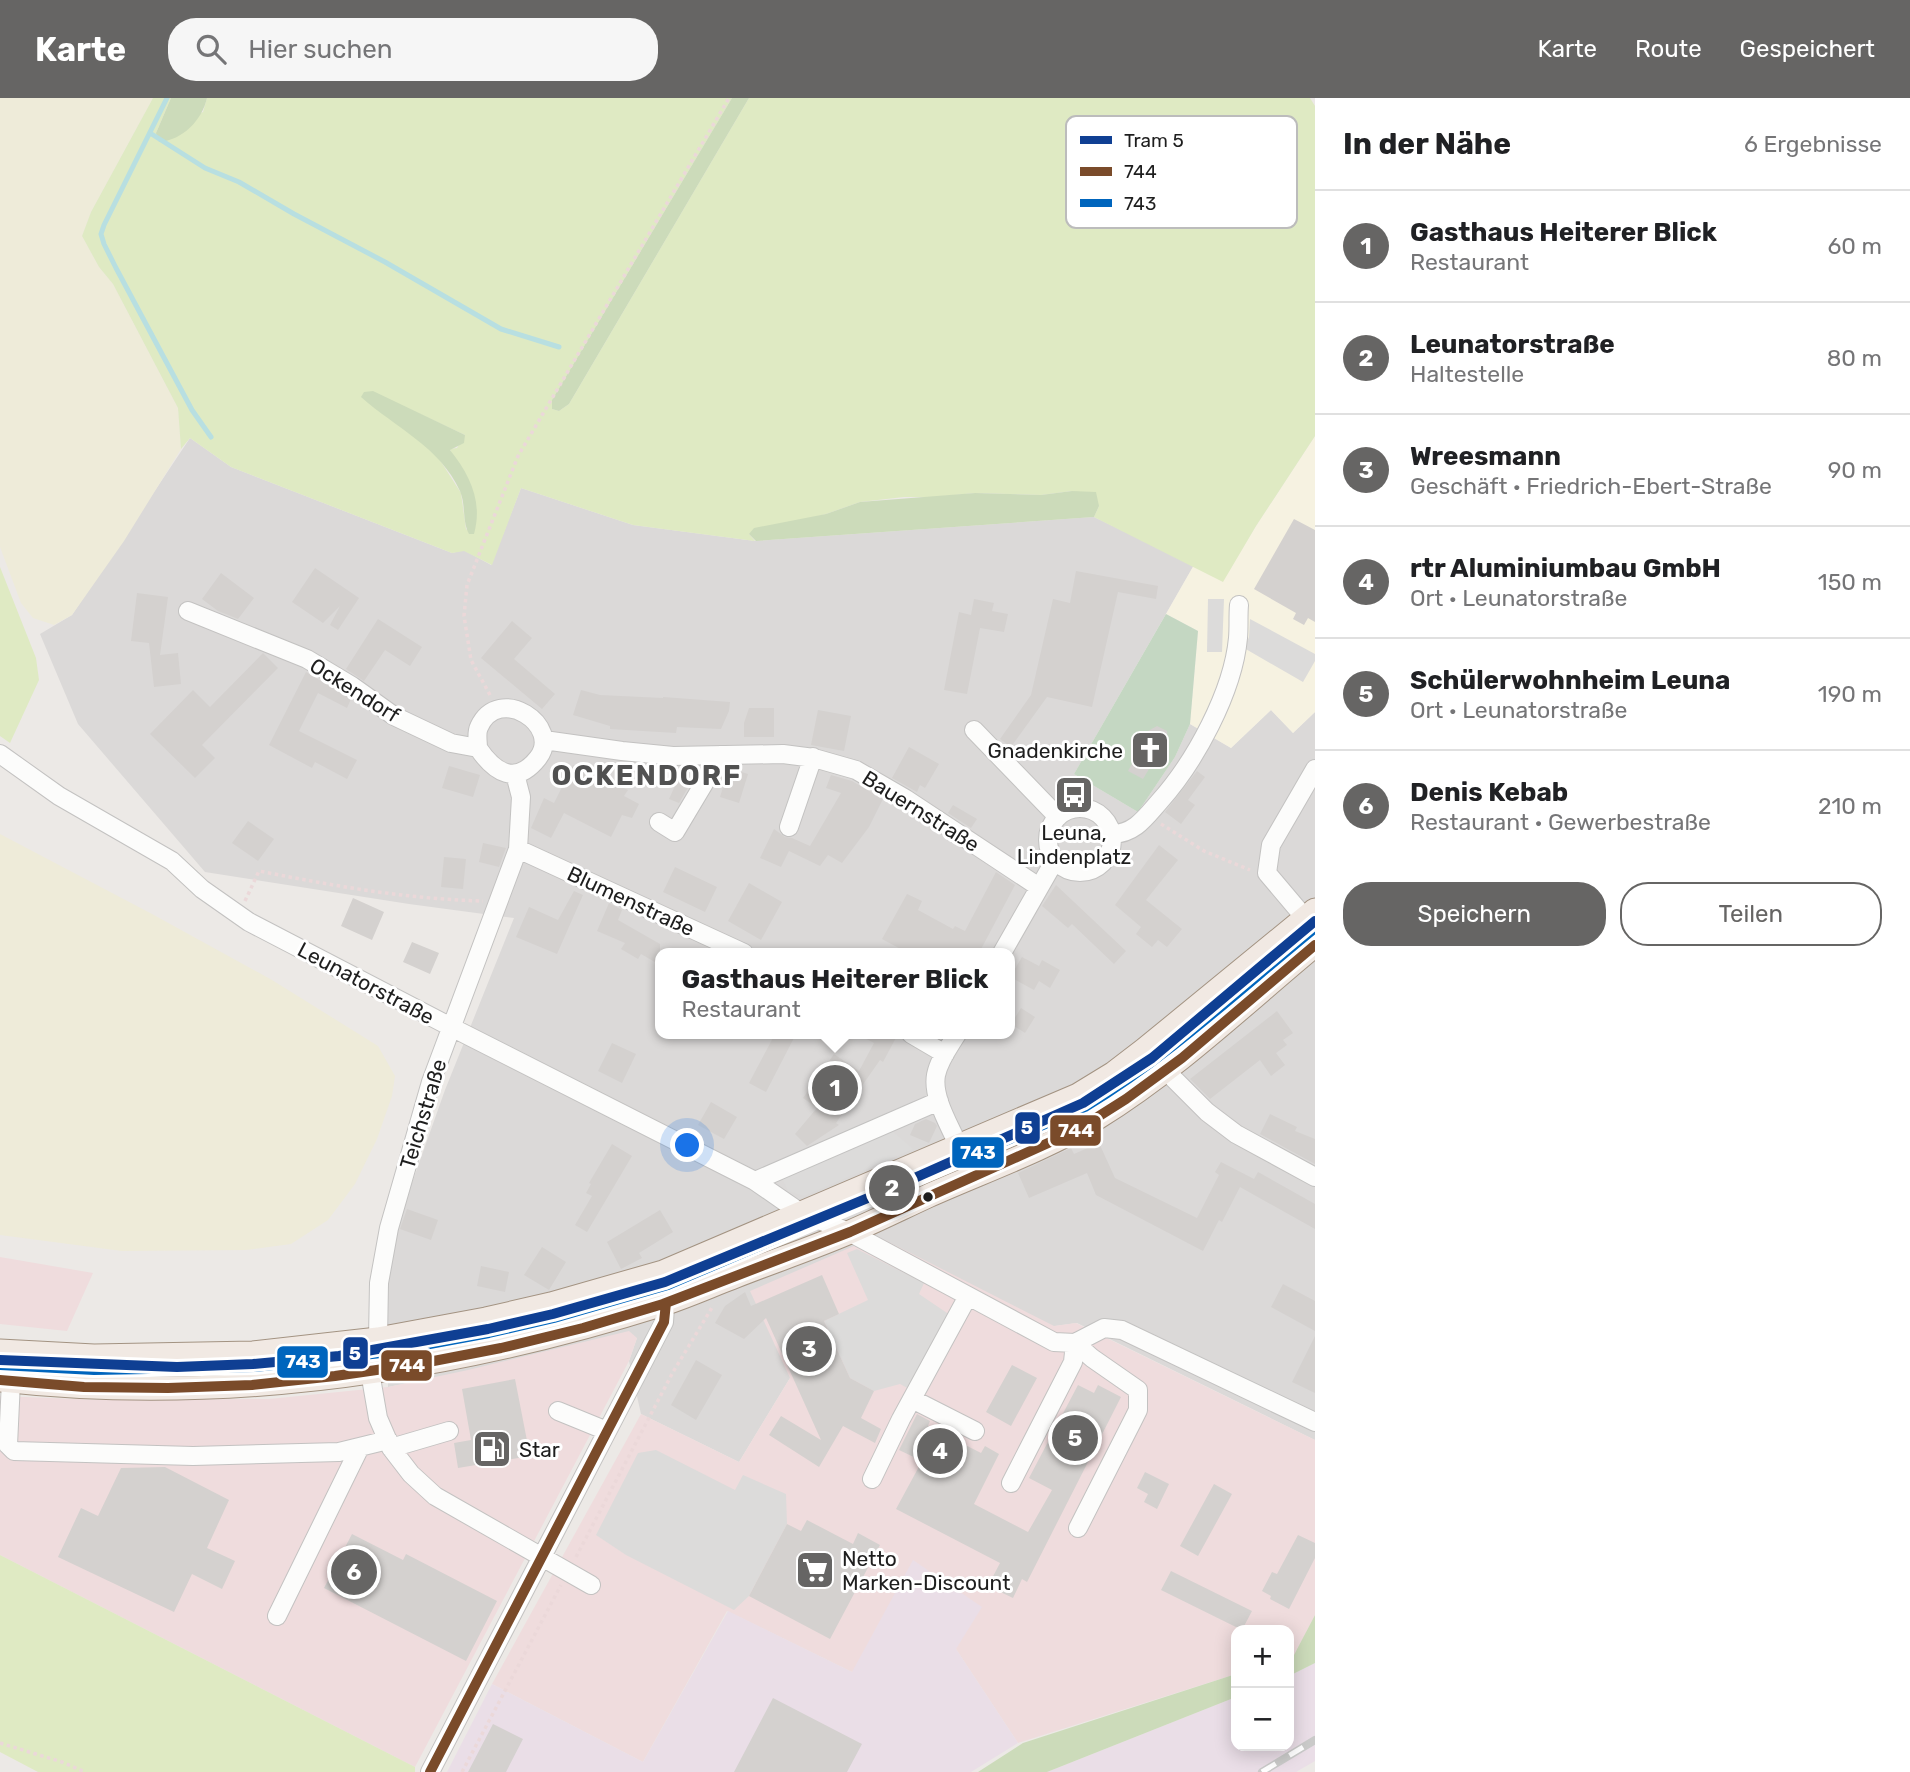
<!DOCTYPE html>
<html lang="de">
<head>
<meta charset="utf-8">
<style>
  body { margin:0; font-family:Rubik,sans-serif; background:#f6f6f6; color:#202124 }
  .controls { position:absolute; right:21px; bottom:21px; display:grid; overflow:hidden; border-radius:14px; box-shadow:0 4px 18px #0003 }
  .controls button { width:63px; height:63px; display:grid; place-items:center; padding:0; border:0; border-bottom:2px solid #e0e0e0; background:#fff; color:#202124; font:35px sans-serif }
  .you { position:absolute; left:688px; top:1048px; width:24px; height:24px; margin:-18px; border:5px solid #fff; border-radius:50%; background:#1a73e8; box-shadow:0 0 0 10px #1a73e833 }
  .badge { display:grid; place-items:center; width:46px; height:46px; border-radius:50%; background:#666564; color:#fff; font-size:23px; font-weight:700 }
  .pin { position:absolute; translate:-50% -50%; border:4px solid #fff; box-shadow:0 2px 7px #0006 }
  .popup { position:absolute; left:655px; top:850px; width:360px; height:91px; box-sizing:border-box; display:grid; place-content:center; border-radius:14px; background:#fff; filter:drop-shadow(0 2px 5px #0005); font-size:23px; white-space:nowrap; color:#757577 }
  .popup b { font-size:26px; color:#202124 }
  .popup::after { content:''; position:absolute; left:50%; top:100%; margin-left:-14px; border:14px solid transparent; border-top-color:#fff }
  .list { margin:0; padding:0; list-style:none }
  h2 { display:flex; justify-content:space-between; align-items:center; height:91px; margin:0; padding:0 28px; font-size:30px }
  h2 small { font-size:23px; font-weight:400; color:#757577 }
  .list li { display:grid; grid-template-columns:46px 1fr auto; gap:21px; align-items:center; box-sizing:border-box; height:112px; padding:0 28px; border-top:2px solid #e0e0e0 }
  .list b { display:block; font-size:26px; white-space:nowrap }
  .list p { margin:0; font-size:23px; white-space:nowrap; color:#757577 }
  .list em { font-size:23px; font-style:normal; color:#757577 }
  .actions { display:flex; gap:14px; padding:21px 28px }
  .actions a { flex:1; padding:16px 0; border:2px solid #666564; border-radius:28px; text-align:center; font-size:24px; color:#666564 }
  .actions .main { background:#666564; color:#fff }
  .icon { flex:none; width:38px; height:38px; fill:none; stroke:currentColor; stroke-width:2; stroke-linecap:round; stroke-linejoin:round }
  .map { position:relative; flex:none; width:1315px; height:1674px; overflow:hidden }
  header { display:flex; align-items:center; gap:42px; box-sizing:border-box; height:98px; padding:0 35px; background:#666564; color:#fff }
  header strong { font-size:33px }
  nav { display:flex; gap:38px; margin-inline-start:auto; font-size:24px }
  .search { width:490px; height:63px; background:#f6f6f6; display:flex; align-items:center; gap:18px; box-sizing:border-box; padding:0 24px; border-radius:28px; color:#757577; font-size:26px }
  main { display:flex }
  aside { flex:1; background:#fff }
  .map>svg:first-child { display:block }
  .residential { fill:#dbd9d8; fill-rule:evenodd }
  .commercial { fill:#efdcdd }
  .industrial { fill:#eadee7 }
  .education { fill:#f6f2e1 }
  .farmland { fill:#eeebd9 }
  .grass { fill:#dfeac3; fill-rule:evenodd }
  .forest { fill:#ccdbba }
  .cemetery { fill:#c4d7c2 }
  .parking { fill:#dcdbda }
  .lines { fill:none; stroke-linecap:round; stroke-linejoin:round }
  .stream { stroke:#b8dfe1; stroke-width:5 }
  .building { fill:#d4d1cf }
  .minor-casing { stroke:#c3c2c1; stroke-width:20 }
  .major-casing { stroke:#a39382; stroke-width:25 }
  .path { stroke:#ebd8d9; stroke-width:3.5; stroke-dasharray:3.5 3.5; stroke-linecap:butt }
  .minor { stroke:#fcfcfb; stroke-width:18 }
  .major { stroke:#f1e9e3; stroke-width:23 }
  .rail-casing { stroke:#cacac9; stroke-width:8 }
  .rail { stroke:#fff; stroke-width:5; stroke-dasharray:16; stroke-linecap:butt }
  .bus-1-casing { stroke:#fff; stroke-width:16 }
  .bus-2-casing { stroke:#fff; stroke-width:16 }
  .bus-1 { stroke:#7a4b2a; stroke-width:10 }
  .bus-2 { stroke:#0065bd; stroke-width:10 }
  .tram-1-casing { stroke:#fff; stroke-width:16 }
  .tram-1 { stroke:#0f3f93; stroke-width:10 }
  .bus-dot { fill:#1e1e1e; stroke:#fff; stroke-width:2.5 }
  .labels { text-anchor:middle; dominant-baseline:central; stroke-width:6; stroke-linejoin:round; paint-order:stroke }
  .street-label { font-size:21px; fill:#1e1e1e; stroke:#fff }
  .poi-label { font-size:21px; fill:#1e1e1e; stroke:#fff; text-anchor:start }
  .district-label { font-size:28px; font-weight:bold; letter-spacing:2px; fill:#515151; stroke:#fff }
  .key { fill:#fff; stroke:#bcbcbc; stroke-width:2 }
  .key-label { font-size:19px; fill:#1e1e1e }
  .line-badge { stroke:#fff; stroke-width:2.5 }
  .badge-label { font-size:19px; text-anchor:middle; font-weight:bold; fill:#fff }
</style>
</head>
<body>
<header>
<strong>Karte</strong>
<div class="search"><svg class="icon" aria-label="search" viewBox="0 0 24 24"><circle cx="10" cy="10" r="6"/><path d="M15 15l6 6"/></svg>Hier suchen</div>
<nav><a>Karte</a><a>Route</a><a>Gespeichert</a></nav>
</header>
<main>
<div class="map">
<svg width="1315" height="1674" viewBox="0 0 1315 1674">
  <rect width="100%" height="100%" fill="#ece9e6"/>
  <path class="residential" d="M190 340 231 369 452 455 464 452 491 467 521 390 633 427 755 443 1094 419 1194 467 1074 676 1138 714 1175 659 1190 626 1231 650 1271 612 1293 635 1315 614V1342L1077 1225 1055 1228 790 1280 739 1364 641 1316 629 1263 637 1240 388 1289 387 1182 396 1130 445 992 514 820 409 806 205 774 78 626 40 536 72 517ZM660 855H1010V936H660Z"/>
  <path class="commercial" d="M877 1138 1054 1228 1076 1225 1315 1342V1517L1294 1558 1289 1559V1532H1236V1576L1018 1645 956 1551 852 1574 727 1513 643 1664 492 1586 641 1316 739 1364 790 1280 750 1193Z
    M0 1159 93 1175 67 1233 0 1226Z
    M629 1233 637 1240 629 1263 415 1669 0 1457V1298L101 1302 269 1301 388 1289 468 1272Z"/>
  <path class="industrial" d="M913 1462 982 1509 956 1551 1018 1645 971 1674H447L492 1586 643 1664 728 1513 852 1574Z
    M1315 1565V1663L1296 1674H1047L1236 1599V1648H1289V1578Z"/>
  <path class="education" d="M1315 338V614L1293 635 1271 612 1231 650 1190 626 1198 533 1166 516 1194 467 1223 483 1256 428Z"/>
  <path class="farmland" d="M0 0H153L91 114 82 138 99 169 113 186 178 310 181 351 124 443 72 517 54 527 33 520 21 505 0 449Z
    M0 736 152 816 272 882 378 948 395 978 392 998 377 1041 355 1086 328 1122 291 1146 246 1152 122 1153 0 1137Z"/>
  <path class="grass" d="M153 0H171L156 35 203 14 207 0H732L552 302V311L559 313 569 306 749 0H1310L1315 8V338L1256 428 1223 484 1094 419 1099 408 1072 393 1041 397 975 395 934 399H904L860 404 826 416 749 436 755 443 633 427 521 390 492 467 464 453 452 455 231 369 190 340 181 351 178 310 113 186 99 169 82 138 91 114ZM407 310 465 337 457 350 450 351 474 436 466 431 461 395 438 359 426 348Z
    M0 469 36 560 39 582 10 645 0 638Z
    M0 1457 415 1669V1674H38L0 1654Z"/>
  <path class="forest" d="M171 0H207C202 22 183 42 159 44L156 35Z
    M732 0H749L569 306 559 313 552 311V302Z
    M373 293 465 337 464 345 450 352C470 377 483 404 474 436H469C462 423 466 407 460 393 440 349 396 330 361 299L364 294Z
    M1072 393 1096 394 1099 408 1094 419 756 443 749 436 754 430 826 416 860 404 975 395 1041 397Z
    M1315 1517V1565L1289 1578V1559L1294 1557Z
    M1236 1576V1599L1047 1674H978L1023 1645Z"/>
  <path class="cemetery" d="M1166 516 1198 533 1190 626 1175 659 1138 714 1074 676Z"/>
  <path class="parking" d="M1208 501H1224L1222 554H1207Z
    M1250 521 1315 556V563L1303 584 1244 550 1249 539Z
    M892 1033 913 1051 804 1098 788 1093 782 1080Z
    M857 1151 924 1185 919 1196 950 1217 911 1292 900 1286 874 1293 850 1280 824 1223 868 1202 847 1155Z
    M656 1352 735 1392 743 1377 786 1396 787 1426 749 1498 734 1512 626 1457 596 1437 638 1355Z"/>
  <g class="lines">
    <path class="stream" d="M167 0 104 127 101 136 104 146 116 170 192 312 211 339
      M150 35 205 70 239 84 294 116 385 164 501 231 559 249"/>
  </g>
  <path class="building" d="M1294 421 1315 432V524L1308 520 1304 527 1293 521 1296 515 1254 491Z
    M315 470 359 500 338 532 330 527 340 508 323 525 292 504Z
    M1076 473 1158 488 1156 501 1118 494 1092 609 1047 599 1011 649 1000 641 1031 597 1053 501 1070 505Z
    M221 475 254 500 238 521 218 513 202 501Z
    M137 495 168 499 160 557 178 555 181 586 154 589 149 545 131 543Z
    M974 501 994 505 992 513 1008 516 1004 534 980 530 967 596 944 592 959 514 971 517Z
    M378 521 422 549 410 568 385 552 364 583 346 571Z
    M512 523 532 540 514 561 555 596 542 611 481 560Z
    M263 555 278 570 202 647 215 660 195 680 150 636 193 592 210 609Z
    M306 574 351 601 347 610 318 595 299 633 357 662 347 681 315 664 312 670 269 647Z
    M581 592 600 597 663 600V599L730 604 729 613 721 631 677 629 676 635 610 631V628L573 617Z
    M749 610H774V639H744V625Z
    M818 612 851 618 844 653 811 647Z
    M1157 628 1167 633 1168 644 1153 671H1149L1143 681 1128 673 1134 662 1132 660 1148 633Z
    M909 649 939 666 925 690 920 687 917 694 892 680Z
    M573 667 628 692 624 698 639 706 632 720 622 717 611 739 564 715 551 740 531 730 544 700 554 705Z
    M449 668 480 677 473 699 442 690Z
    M683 670 696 676 679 705 669 701Z
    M729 670 748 676 739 705 720 699Z
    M1197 673 1205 679 1188 702 1195 707 1181 726 1165 714Z
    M831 677 852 683 883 701 869 729 842 765 828 757 820 768 789 753 781 769 760 760 774 731 785 739 792 740 810 748 841 695 826 690Z
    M953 707 977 721 971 730 948 715Z
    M248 723 274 741 258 763 232 745Z
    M483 745 506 750 499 769 479 764Z
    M1159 747 1178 762 1146 802 1182 831 1167 849 1158 842 1152 849 1136 836 1141 829 1115 807Z
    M444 759 466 761 463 791 441 789Z
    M675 769 717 789 705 814 663 794Z
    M996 774 1015 787 979 855H908L882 841 907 796 922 803 918 812 953 831 955 828 965 833Z
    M749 785 782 804 761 842 728 823Z
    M1056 787 1126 853 1114 866 1072 826 1068 830 1042 808Z
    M574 793 583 797 557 856 516 839 529 809 558 822Z
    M353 800 384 814 372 842 341 828Z
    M609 805 622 812 618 822 660 846V867L641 856 638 861 621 851 625 845 597 833Z
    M412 844 439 855 430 876 403 864Z
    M1022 859 1039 868 1042 862 1060 872 1050 890 1039 883 1034 892 1010 879Z
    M1021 910 1035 919 1025 935 1011 926Z
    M1277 913 1293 935 1283 942 1287 947 1276 955 1285 967 1271 978 1260 962 1210 1001 1190 981Z
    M775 936H796L766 994 749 985Z
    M857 936H898L883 964 880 962 836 1025 839 1027 807 1048 795 1036 817 1010 803 1000 834 956 859 973 874 945Z
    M612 945 636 956 622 985 598 973Z
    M711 1004 737 1019 724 1041 698 1027Z
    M1270 1016 1297 1029 1295 1033 1315 1041V1066L1260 1036Z
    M926 1021 935 1025 937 1028 929 1045 910 1037 915 1026Z
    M1099 1045 1115 1080 1197 1120 1219 1077 1215 1074 1221 1064 1254 1081 1258 1074 1315 1106V1131L1240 1089 1222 1124 1219 1122 1203 1153 1096 1097 1087 1075 1029 1100 1018 1075 1071 1050 1074 1056Z
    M612 1046 632 1058 587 1134 575 1127 592 1098 586 1095 591 1086 589 1085Z
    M407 1111 438 1122 431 1142 400 1131Z
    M660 1112 673 1134 639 1155 642 1160 621 1171 607 1144Z
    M542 1149 566 1164 549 1192 524 1177Z
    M481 1168 509 1174 505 1194 477 1188Z
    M822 1177 839 1216 824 1223 850 1280 874 1293 861 1320 881 1331 875 1345 843 1328 819 1369 769 1337 781 1318 821 1342 766 1220 744 1241 715 1225 725 1208 745 1194 751 1208Z
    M1283 1186 1315 1203V1233L1271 1209Z
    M1315 1238V1295L1292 1284Z
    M696 1262 722 1277 696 1322 671 1307Z
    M1012 1267 1037 1280 1011 1328 986 1314Z
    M515 1281 530 1358 458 1370 454 1345 471 1342 462 1291Z
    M1078 1287 1094 1295 1098 1287 1121 1299 1027 1484 1022 1481 1013 1500 988 1488 1000 1465 896 1411 922 1363 899 1352 917 1316 930 1323 928 1328 981 1355 985 1348 999 1356 974 1406 1028 1434 1052 1392 1029 1380Z
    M165 1369 229 1402 207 1450 235 1463 222 1491 192 1476 174 1514 58 1459 81 1410 98 1418 121 1370Z
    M1145 1374 1169 1386 1157 1411 1144 1404 1148 1396 1137 1390Z
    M1214 1386 1232 1396 1198 1458 1180 1448Z
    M807 1422 853 1446 858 1435 880 1447 830 1541 749 1498 787 1426 801 1433Z
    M352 1436 403 1462 406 1456 497 1503 466 1563 324 1490Z
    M1298 1437 1315 1445V1460L1289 1511 1270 1501 1271 1498 1262 1493 1272 1474 1277 1476Z
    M1171 1473 1252 1513 1242 1532 1161 1492Z
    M773 1600 862 1646 847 1674H734Z
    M493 1626 523 1641 506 1674H468Z"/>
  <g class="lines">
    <defs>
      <path id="minor" d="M188 513 307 561 352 588 394 618 451 645 478 650C495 675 516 688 538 660 563 628 499 585 479 629 476 635 478 644 478 650
        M974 632 1058 719
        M544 642 622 653 673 658 783 656 814 660 856 672 906 701 1039 789
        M0 656 59 698 172 763 202 791 249 824 451 929 755 1083 801 1115 849 1134 1054 1244 1075 1245 1104 1230 1122 1232 1315 1324
        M1048 742a32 32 0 1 1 64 0a32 32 0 1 1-64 0Z
        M659 724 675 734 721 657
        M789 729 813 659
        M1112 736C1134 736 1145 720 1159 704 1195 664 1233 594 1238 540 1239 529 1238 518 1239 507
        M518 751 744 855
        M1305 820 1267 775 1271 747 1315 671
        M1002 855 1055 762
        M911 936 945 956
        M957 936C949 949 939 962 936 977 932 999 949 1026 958 1047
        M1165 972 1207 1014 1236 1036 1315 1079
        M755 1083 939 1003
        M378 1241 379 1185 389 1130 431 984 518 751 521 699 515 676
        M1075 1245 1092 1260 1138 1292V1312L1132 1324 1078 1430
        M370 1274 378 1320 391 1350 411 1376 435 1398 591 1487
        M11 1283 8 1347 14 1353 193 1358 339 1354 388 1342
        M912 1301 975 1333
        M558 1313 607 1333
        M391 1350 449 1333
        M872 1381 901 1321 968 1198
        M1011 1385 1073 1264 1075 1245
        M277 1518 360 1349
        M430 1674 664 1224 666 1193 663 1174"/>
      <path id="major" d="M0 1253 94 1258 253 1255 378 1241 486 1221 551 1206 663 1174 1078 997 1114 975 1144 952 1315 812
        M0 1282C223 1307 450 1273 663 1206 688 1198 712 1187 736 1178 774 1163 813 1150 850 1134 876 1123 902 1110 928 1098 984 1073 1044 1052 1097 1020 1175 972 1244 906 1315 847"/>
    </defs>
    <use href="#minor" class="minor-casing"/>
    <use href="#major" class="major-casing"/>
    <path class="path" d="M490 597 471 562 464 518 467 487 518 358 729 0
      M1161 726 1204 753 1250 772
      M245 803 259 773C335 788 406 801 483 803
      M576 1459 673 1274 713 1208
      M0 1645 62 1664 85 1674
      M462 1674 561 1487"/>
    <use href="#minor" class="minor"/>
    <use href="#major" class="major"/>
    <defs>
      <path id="rail" d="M1262 1674 1315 1642"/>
    </defs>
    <use href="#rail" class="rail-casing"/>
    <use href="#rail" class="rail"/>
    <defs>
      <path id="bus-1" d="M0 1282 84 1289 168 1290 252 1287 335 1278 418 1266 501 1250 583 1230 663 1206 850 1134 1077 1032 1126 1001 1182 960 1315 847
        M430 1674 664 1224 666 1205"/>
      <path id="bus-2" d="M0 1267 94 1272 255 1269 381 1255 489 1235 554 1220 668 1187 1085 1009C1168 959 1240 891 1315 830"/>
    </defs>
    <use href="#bus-1" class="bus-1-casing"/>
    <use href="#bus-2" class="bus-2-casing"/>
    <use href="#bus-1" class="bus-1"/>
    <use href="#bus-2" class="bus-2"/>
    <defs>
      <path id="tram-1" d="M0 1262 177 1269 253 1266 339 1258 488 1231 553 1216 665 1184 892 1090 1083 1005 1152 960 1315 823"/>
    </defs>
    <use href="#tram-1" class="tram-1-casing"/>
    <use href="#tram-1" class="tram-1"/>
  </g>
  <defs>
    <symbol id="church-square" viewBox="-11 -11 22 22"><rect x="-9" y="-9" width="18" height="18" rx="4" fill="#666564" stroke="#fff"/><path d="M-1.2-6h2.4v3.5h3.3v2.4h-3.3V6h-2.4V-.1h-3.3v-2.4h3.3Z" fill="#fff"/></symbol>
    <symbol id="bus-square" viewBox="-11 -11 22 22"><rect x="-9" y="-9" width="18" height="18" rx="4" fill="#666564" stroke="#fff"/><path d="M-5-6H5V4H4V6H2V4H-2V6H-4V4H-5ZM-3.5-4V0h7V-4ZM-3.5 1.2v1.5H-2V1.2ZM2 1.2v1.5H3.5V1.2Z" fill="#fff"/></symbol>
    <symbol id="fuel-square" viewBox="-11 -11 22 22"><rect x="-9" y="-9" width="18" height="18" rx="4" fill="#666564" stroke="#fff"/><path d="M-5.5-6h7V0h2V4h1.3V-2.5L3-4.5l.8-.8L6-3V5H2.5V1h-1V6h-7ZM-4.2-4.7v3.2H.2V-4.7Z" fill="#fff"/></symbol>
    <symbol id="supermarket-square" viewBox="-11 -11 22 22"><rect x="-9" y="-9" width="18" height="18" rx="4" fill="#666564" stroke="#fff"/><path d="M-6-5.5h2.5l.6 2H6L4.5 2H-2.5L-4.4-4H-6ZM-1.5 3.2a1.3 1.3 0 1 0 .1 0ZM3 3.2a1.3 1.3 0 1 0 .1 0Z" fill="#fff"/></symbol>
  </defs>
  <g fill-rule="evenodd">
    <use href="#church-square" x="1128" y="630" width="44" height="44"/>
    <use href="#bus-square" x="1052" y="675" width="44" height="44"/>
    <use href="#fuel-square" x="470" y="1329" width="44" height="44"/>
    <use href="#supermarket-square" x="793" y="1450" width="44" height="44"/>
  </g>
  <circle class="bus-dot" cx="928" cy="1099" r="6"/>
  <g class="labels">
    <g class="street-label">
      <text transform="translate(355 592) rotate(32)">Ockendorf</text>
      <text transform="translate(921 713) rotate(32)">Bauernstraße</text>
      <text transform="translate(631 803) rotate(25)">Blumenstraße</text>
      <text transform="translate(366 885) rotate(28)">Leunatorstraße</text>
      <text transform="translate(423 1016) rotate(-73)">Teichstraße</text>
    </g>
    <g class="poi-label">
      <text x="1123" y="652" text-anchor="end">Gnadenkirche</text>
      <text x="1074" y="734" text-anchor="middle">Leuna,<tspan x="1074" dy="24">Lindenplatz</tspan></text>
      <text x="519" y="1351">Star</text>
      <text x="842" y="1460">Netto<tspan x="842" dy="24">Marken-Discount</tspan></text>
    </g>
    <g class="district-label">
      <text x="647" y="677">OCKENDORF</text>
    </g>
  </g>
  <rect x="1066" y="18" width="231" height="112" rx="10" class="key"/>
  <rect x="1080" y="38" width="32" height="8" fill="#0f3f93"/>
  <rect x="1080" y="69" width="32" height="9" fill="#7a4b2a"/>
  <rect x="1080" y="101" width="32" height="8" fill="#0065bd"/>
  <g class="key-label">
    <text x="1124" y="49">Tram 5</text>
    <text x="1124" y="80">744</text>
    <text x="1124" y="112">743</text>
  </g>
  <g class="line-badge">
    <rect x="1014" y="1013" width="27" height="34" rx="7" fill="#0f3f93"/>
    <rect x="1049" y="1016" width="53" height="33" rx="7" fill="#7a4b2a"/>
    <rect x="951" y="1038" width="54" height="33" rx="7" fill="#0065bd"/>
    <rect x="342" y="1238" width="27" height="34" rx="7" fill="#0f3f93"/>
    <rect x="276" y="1247" width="53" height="34" rx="7" fill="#0065bd"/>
    <rect x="380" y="1251" width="53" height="33" rx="7" fill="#7a4b2a"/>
  </g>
  <g class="badge-label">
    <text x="1027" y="1036">5</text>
    <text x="1076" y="1039">744</text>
    <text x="978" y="1061">743</text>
    <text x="355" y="1262">5</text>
    <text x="303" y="1270">743</text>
    <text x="407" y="1274">744</text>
  </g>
</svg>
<div class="controls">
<button>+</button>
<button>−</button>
</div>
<div class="you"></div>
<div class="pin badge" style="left:835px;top:990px">1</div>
<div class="popup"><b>Gasthaus Heiterer Blick</b>Restaurant</div>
<div class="pin badge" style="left:892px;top:1090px">2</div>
<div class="pin badge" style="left:809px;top:1251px">3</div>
<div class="pin badge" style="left:940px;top:1353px">4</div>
<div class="pin badge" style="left:1075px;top:1340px">5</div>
<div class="pin badge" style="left:354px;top:1474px">6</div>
</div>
<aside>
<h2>In der Nähe<small>6 Ergebnisse</small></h2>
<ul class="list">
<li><span class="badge">1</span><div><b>Gasthaus Heiterer Blick</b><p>Restaurant</p></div><em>60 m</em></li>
<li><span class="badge">2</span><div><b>Leunatorstraße</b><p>Haltestelle</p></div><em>80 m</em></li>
<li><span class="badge">3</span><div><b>Wreesmann</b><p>Geschäft · Friedrich-Ebert-Straße</p></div><em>90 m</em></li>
<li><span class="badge">4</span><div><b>rtr Aluminiumbau GmbH</b><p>Ort · Leunatorstraße</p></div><em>150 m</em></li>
<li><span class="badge">5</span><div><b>Schülerwohnheim Leuna</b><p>Ort · Leunatorstraße</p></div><em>190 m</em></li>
<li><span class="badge">6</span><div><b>Denis Kebab</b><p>Restaurant · Gewerbestraße</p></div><em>210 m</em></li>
</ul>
<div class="actions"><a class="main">Speichern</a><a>Teilen</a></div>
</aside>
</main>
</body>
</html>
